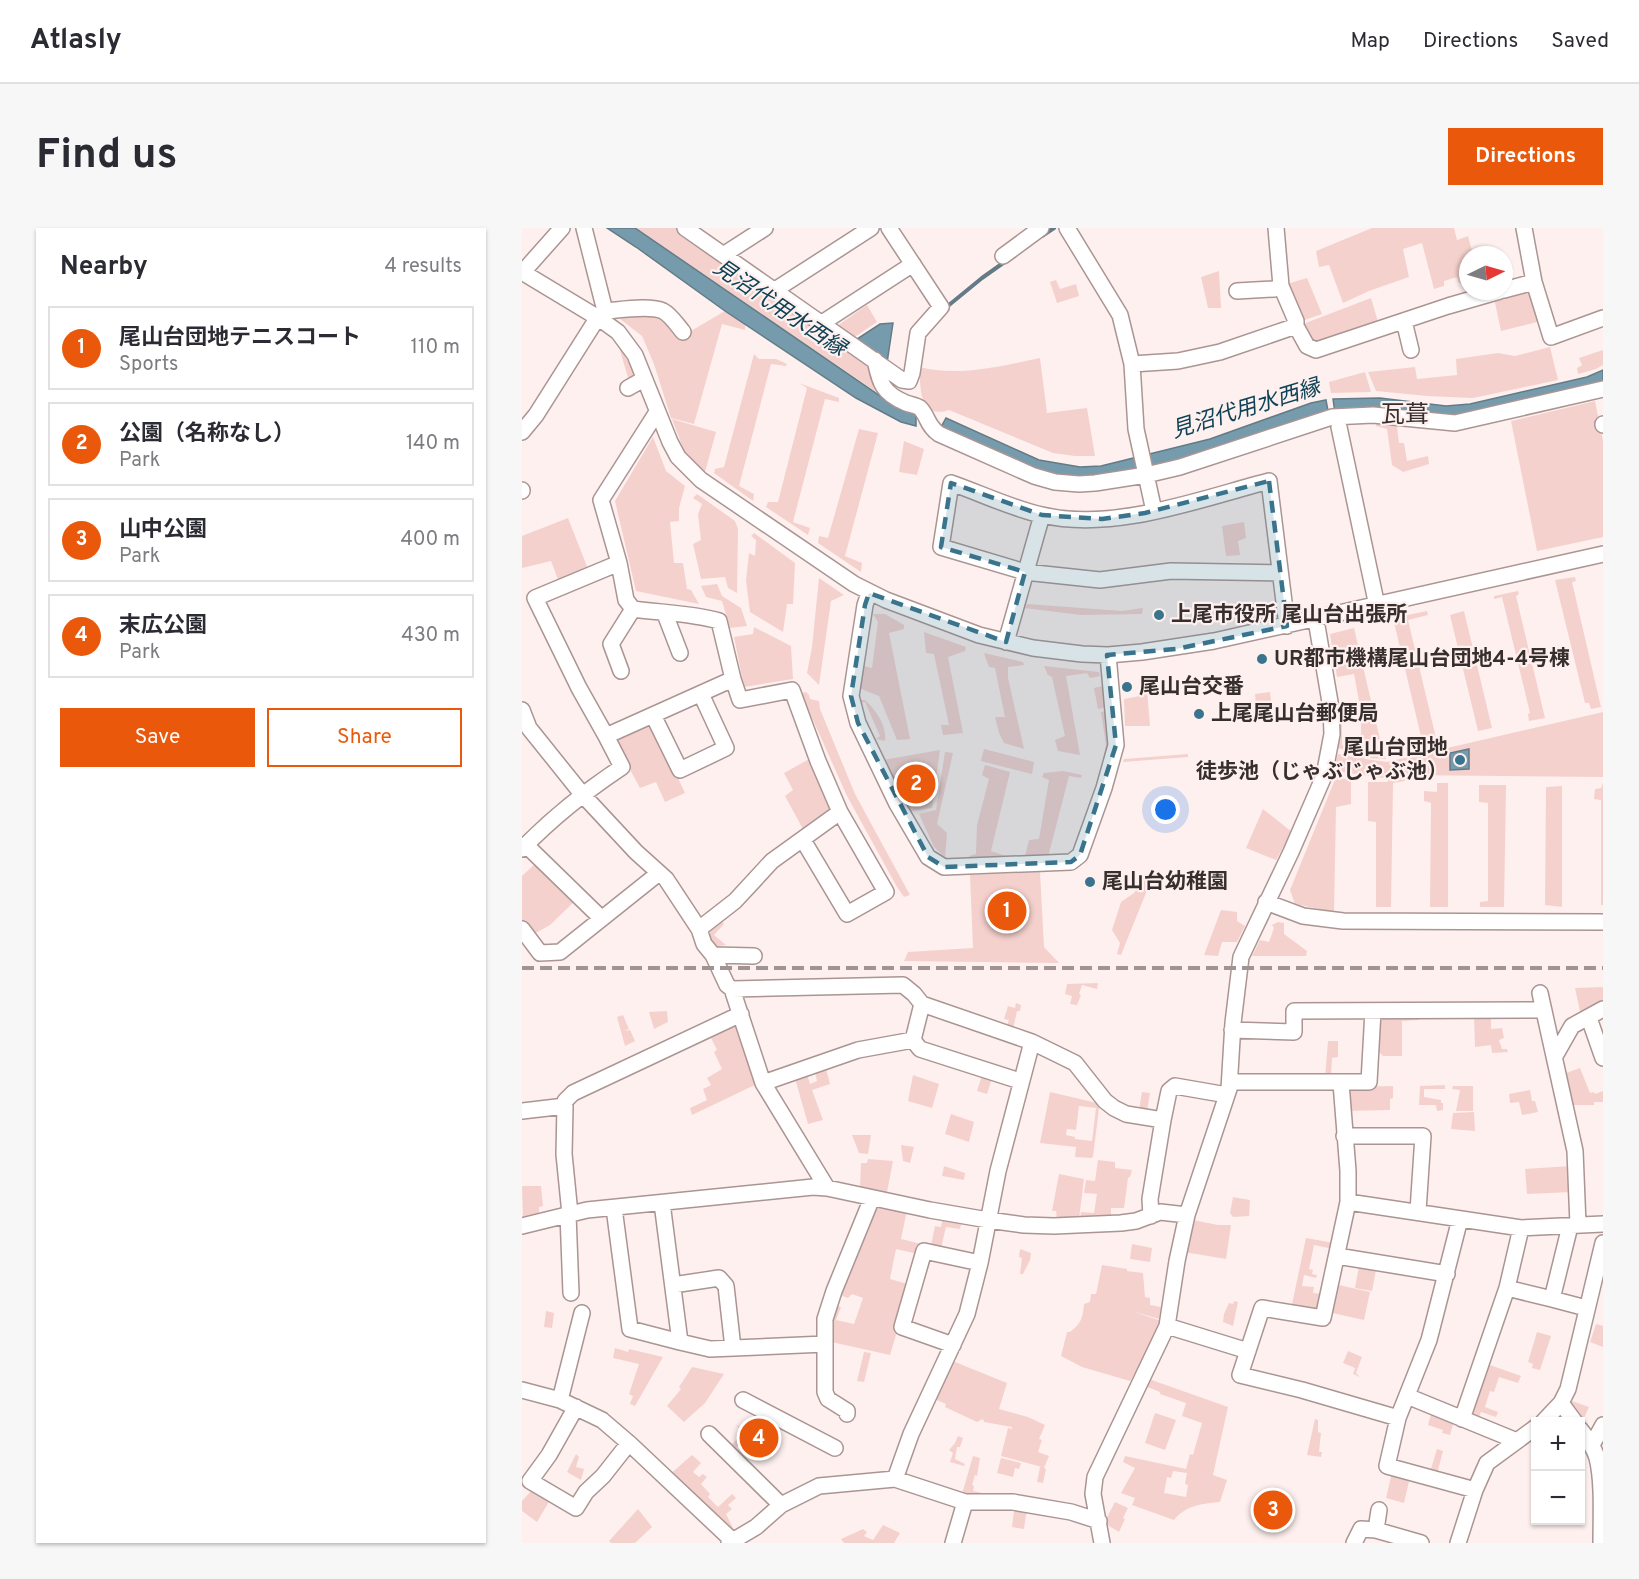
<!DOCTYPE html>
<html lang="en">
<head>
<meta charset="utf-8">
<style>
  body { margin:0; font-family:Overpass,"Noto Sans JP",sans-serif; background:#f7f7f7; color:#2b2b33 }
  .controls { position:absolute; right:18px; bottom:18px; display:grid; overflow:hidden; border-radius:0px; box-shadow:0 2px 4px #0004 }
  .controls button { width:54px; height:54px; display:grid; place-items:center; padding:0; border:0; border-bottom:2px solid #e1e1e2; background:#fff; color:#2b2b33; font:30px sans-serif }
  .compass { position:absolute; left:937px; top:18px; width:54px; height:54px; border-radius:50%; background:#fff; box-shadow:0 2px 4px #0004; rotate:85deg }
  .you { position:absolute; left:644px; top:582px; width:21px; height:21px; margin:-15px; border:4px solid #fff; border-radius:50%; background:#1a73e8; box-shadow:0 0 0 9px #1a73e833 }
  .badge { display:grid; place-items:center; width:39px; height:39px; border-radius:50%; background:#ea580c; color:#fff; font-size:20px; font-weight:700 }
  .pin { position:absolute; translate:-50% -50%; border:3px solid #fff; box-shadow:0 2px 6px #0006 }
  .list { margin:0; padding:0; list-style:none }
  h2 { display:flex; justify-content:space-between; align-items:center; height:78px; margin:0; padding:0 24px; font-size:26px }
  h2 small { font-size:20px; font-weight:400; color:#7c7c81 }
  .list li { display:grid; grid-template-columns:39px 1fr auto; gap:18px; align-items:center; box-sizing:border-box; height:84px; margin:0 12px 12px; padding:0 12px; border:2px solid #e1e1e2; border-radius:0px }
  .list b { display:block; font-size:22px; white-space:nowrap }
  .list p { margin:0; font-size:20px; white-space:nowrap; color:#7c7c81 }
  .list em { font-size:20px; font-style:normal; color:#7c7c81 }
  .actions { display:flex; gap:12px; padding:18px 24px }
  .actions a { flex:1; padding:14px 0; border:2px solid #ea580c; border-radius:0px; text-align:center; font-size:21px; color:#ea580c }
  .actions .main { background:#ea580c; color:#fff }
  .map { position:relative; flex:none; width:1081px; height:1315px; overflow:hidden; border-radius:0px }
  header { display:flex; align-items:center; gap:36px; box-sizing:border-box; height:84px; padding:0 30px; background:#fff; border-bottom:2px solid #e1e1e2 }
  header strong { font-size:28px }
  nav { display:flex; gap:33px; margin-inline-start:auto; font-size:21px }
  .intro { display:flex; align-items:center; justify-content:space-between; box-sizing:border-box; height:144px; padding:0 36px }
  h1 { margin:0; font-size:42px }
  .button { padding:15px 27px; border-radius:0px; background:#ea580c; color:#fff; font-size:21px; font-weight:700 }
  main { display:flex; gap:36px; padding:0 36px }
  aside { flex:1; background:#fff; border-radius:0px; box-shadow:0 2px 4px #0004 }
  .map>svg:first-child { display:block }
  .green { fill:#f5d1cd; fill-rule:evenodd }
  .water { fill:#769bac; stroke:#637b86; stroke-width:1.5 }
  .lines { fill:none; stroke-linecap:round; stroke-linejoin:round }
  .stream { stroke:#637b86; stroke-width:4 }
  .minor-casing { stroke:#aa9593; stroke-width:18 }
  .minor { stroke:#fff; stroke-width:15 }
  .rail { stroke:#9f9493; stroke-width:4; stroke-dasharray:12 6; stroke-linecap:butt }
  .marked { fill:#3a738c; fill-opacity:0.2; stroke:#3a738c; stroke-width:4.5; stroke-dasharray:12 8; stroke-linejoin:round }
  .poi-dot { fill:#3a738c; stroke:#fef0ee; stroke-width:2 }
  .labels { text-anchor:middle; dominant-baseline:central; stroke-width:4.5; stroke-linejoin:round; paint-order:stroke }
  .poi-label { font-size:21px; font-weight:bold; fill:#372f2e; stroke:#fef0ee; text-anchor:start }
  .water-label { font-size:22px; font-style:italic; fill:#0e4256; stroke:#fef0ee }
  .quarter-label { font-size:24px; fill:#372f2e; stroke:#fef0ee }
</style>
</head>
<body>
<header>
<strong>Atlasly</strong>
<nav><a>Map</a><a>Directions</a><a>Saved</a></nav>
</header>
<div class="intro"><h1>Find us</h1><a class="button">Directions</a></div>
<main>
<aside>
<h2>Nearby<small>4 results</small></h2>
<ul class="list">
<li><span class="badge">1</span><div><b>尾山台団地テニスコート</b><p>Sports</p></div><em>110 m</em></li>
<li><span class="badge">2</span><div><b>公園（名称なし）</b><p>Park</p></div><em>140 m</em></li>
<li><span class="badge">3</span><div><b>山中公園</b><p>Park</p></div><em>400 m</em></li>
<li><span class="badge">4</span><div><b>末広公園</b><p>Park</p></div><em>430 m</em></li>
</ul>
<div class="actions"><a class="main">Save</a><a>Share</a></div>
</aside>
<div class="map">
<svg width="1081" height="1315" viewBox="0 0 1081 1315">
  <rect width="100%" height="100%" fill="#fef0ee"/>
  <path class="green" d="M113 0H163L349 129 356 165Z
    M850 0H932L935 12 946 8 951 27H946V52L937 55 935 49 922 53V58L912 61 900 15 881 21 887 49 847 63 821 75 807 37 797 39 794 23Z
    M697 43 699 80H686L679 49Z
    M785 50 800 86 777 94 765 56Z
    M534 52 538 61 554 56 557 68 535 75 528 54Z
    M1010 62 1019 93 979 103 972 70Z
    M849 70 857 97 790 116 781 96Z
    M345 77 355 94 331 110 315 98Z
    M203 83 223 95V102L200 96 172 196 149 190 132 136 120 108 98 91 114 86 139 88 157 110Z
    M97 117 115 150 107 153 97 119Z
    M1028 119 1036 152 951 170 905 168 854 163 846 144 893 139 895 151 935 147 934 131 976 125 993 128Z
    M1081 122V137L1074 141 1056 146 1055 140 1060 137 1057 130Z
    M232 126 237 131H254L265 136 264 138 249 136 217 258 232 266 231 273 192 245 193 241 202 239Z
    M518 130 525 185 565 180 573 228H553L531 225 427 182C396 192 399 159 397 139 436 149 480 138 518 130Z
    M843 144 849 164 809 165 807 154Z
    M277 155 317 170V174L303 171 271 294 288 300 286 307 244 279 246 274H256L285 160Z
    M1073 173 1081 213V309L1015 323 989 193Z
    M150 191 194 204 183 244 164 228Z
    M854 195 875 198 877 215H882L885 233 906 228 907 236 881 244 870 237 865 201 854 198Z
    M337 201 356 205 323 328 340 335 339 344 296 315 297 308 306 310Z
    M131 209 144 243 163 258 157 280V293L148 294 152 335H161L165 361 169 362 177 376 114 363 93 273Z
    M382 213 402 221 395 247 377 244Z
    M175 266 213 293 216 301 215 365 206 360 203 349 179 351 171 316 179 312 176 286 180 276 171 270Z
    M46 290 66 341 37 354 29 333 0 340V308Z
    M722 294 724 310 716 313 718 327 704 328 700 298Z
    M232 305 273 335 271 376H265L261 404 228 384 224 353 227 325 233 328 234 312 229 308Z
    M1053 349 1054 353 1050 354 1079 479 1069 481 1067 475H1063L1033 352Z
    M297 350 322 367 309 373 297 457 285 445 290 419Z
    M195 356 200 368 219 380 225 398 208 400 200 373 184 369 179 358Z
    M996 363 997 366 994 368 1023 490 1007 493 1006 486 1008 485 980 369 972 371V368Z
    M505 376 600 383 621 380 620 386 559 387 502 380Z
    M724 380 751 383 755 389 725 395Z
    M905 383 906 387 886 392 915 514 901 517 871 390Z
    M942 383 970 500 956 503 928 387Z
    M351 386H363L382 397V401L367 405 388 511 375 512 357 468 337 460 341 438 350 440 356 394Z
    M232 399 269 418 271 451 222 459 212 409 231 406Z
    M832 400 861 524 864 531 846 530 843 524 839 522V484L832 446 815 449 808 406Z
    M402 404 444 419 443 423 426 429 441 505 421 507 419 497H427L412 426 404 425Z
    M462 425 501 434 502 437 486 439V450L502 521 482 515 477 505 473 489H483L473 440 467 439Z
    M522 438 577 444 578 448 568 450 565 445 544 448 558 527 536 523 533 512 543 508 530 449 526 447Z
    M624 450 628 498H603L602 471 618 468 617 451Z
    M581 458 585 479 576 481 572 460Z
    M284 464 287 467 288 471 297 473 298 481 333 566 388 667 382 669 375 659 325 568 279 465Z
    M748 464 751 489 735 490 733 466Z
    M338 472H343C354 482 365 498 363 513L354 511 358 508 343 474 338 475Z
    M584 483 588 519 584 533H581L584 517 579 484Z
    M1081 484V549L882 547 869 545 862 550 812 543 816 526 831 529 837 525H840L843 531 865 534Z
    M817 486 820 487V517L830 518 829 523 816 520Z
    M130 495 163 565 143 574 134 554 118 560 92 512Z
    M462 521 512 534 510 546 459 533Z
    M418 522 410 580 389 583 361 532Z
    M423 524 431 525 415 596 425 605 423 629 412 619 397 586 414 582Z
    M666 526V529L601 534 602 531Z
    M289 530 312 580 282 603 263 568 271 562 262 545Z
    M463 537 488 544 469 623 484 628V631L449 632 447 628 454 626 455 597 467 551 460 547Z
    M541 543 560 547 559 550 547 548 526 629 503 628 507 612 517 611 527 552 520 549 522 545Z
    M814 549 829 552V576L814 579 812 684 773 676 768 662Z
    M870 549 882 550 883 553 871 555 869 679H854V594L846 593V554H865Z
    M915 555H926V679H908L909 575 902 573V563L915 564Z
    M1081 555V677H1079V572L1072 571 1073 561 1079 560Z
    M957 557H984L982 679H958V674L966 673V575L957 574Z
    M1040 558V679L1023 677 1024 559Z
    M741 581 770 604 754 632 724 620Z
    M16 633 55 671 28 697 12 706 0 691V648Z
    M518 644 522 719 537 735 382 733 386 724 451 720 448 647Z
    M623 647 630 650 599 727 595 726 598 715 590 702 599 674 612 665Z
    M699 682 715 684V693L723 698 715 714H700L696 728 682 727Z
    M198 691 202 696 192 707 204 717 197 718V724L189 722 184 700Z
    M756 694 762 695V706L785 723 784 728H730L738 712 747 714 752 700 750 697Z
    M576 755 575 761 560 757 557 766 559 767 555 777 548 776 550 768 543 766 545 756Z
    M1081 759V777L1059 788 1053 760Z
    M494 775 499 777 498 783H495L491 801 483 802 487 792 482 791 486 778 493 780Z
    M145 783 146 794 132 801 127 784Z
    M862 786H898L897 792 880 793V828H861L853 820 855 791Z
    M101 787 107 801 102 803 108 802 113 813 103 818 95 789Z
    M952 788H969V801L980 800 982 810 977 812 980 821H985L986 824 970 825 969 817 953 819Z
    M217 792 237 855 170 887 168 880 185 872 181 861 189 857 185 850 200 841 192 824 195 822 187 806Z
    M806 813H816V829L810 830 809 850H803Z
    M1058 840 1068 865 1072 864 1073 866 1081 863V874H1072V877H1048L1041 846Z
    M304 841 308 856 290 862 301 892 286 896 272 847 284 843 288 856 295 853 293 844Z
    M391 847 417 856 410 880 386 873Z
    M460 847 470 850 465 866 455 863Z
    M923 857V861H902V869L919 872V875H921V882L915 883 914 877H897L898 858Z
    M871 858V870L868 871V882L824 883 823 863 828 859Z
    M931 858H951V883H934L938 862 930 861Z
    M1008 862 1010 873H1013L1016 884 1000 887 997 874 988 875 987 866Z
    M528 864 575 875 578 872 571 929 569 930 553 929 554 919 518 915ZM557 878 574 880 570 913 553 911V909L544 907 545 901 554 902Z
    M620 864 628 865 625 883 617 882Z
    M952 884 953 903 929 901 931 885Z
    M429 886 452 894 447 914 423 906Z
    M330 907H349L346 926 337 925Z
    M379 917 392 919 388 935 381 933Z
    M346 931 371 933 365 964 361 967 338 961 339 935H345Z
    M576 932 593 934V940L610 942 608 949 606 950 602 980H589V989L558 991 559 984 572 985 575 966 562 965 564 952 573 953Z
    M422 938 443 945 442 952 420 948Z
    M1048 938 1050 964 1005 966 1003 941Z
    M537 946 562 951 557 991 535 992 534 983H530Z
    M0 958H19L21 978 17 979V988L1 992Z
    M711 969 728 972 727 988 711 989 708 985Z
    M353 973 385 982 379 1011 399 1016 396 1026 374 1021 368 1051 389 1057 368 1127 305 1113 311 1077 319 1079 314 1092 332 1096 341 1070 330 1066 326 1070 315 1066Z
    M421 989 440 992 438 1001 424 999 419 1020 408 1022 413 998 419 999Z
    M671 992 696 997H709L704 1031 662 1024Z
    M784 1010 812 1015 811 1021 792 1017 787 1041 791 1042 790 1046 795 1047 794 1050 782 1047 780 1058 792 1059 791 1065 802 1066 799 1081 793 1085 769 1081Z
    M610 1016 630 1020 628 1034 608 1031Z
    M498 1021 509 1025 508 1032 501 1046H498L500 1030 497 1029Z
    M580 1037 605 1041V1043L621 1045 623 1069 628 1070V1077L639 1079 637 1091 610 1083 639 1093 623 1129 608 1153 560 1139 539 1128 545 1104H548C559 1096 561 1089 562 1076L568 1074 569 1066H574Z
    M837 1038 854 1042 850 1063 833 1060Z
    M812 1056 848 1064 842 1092 806 1084Z
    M712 1073 716 1074 711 1098 701 1094 702 1086 707 1075 711 1076Z
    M24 1083 32 1085 30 1100 22 1099Z
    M1074 1096 1081 1098V1119L1068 1114Z
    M1015 1104 1029 1108 1018 1142 1010 1140 1011 1136 1006 1134Z
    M93 1120 106 1124 107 1121 141 1129 113 1178 108 1176 111 1168 107 1166 117 1136 91 1130Z
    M826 1123 840 1129 834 1145 838 1149 831 1146 833 1140 821 1135Z
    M342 1124 349 1125 342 1154 335 1153Z
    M428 1132 485 1155 477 1181 506 1189 523 1197 517 1211 520 1212 516 1224 527 1228 522 1240 524 1241 521 1255 515 1254 518 1239H520L479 1228 486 1200 490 1201V1199L462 1194 461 1191 455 1194 423 1179 424 1176 410 1170Z
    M965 1136 999 1148 996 1155 977 1149 972 1164 968 1163 963 1179 976 1184 974 1189 959 1184 957 1190 949 1188V1184Z
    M170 1139 202 1146 183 1175 162 1194 145 1178 159 1161 157 1159Z
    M627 1151 706 1179 691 1247 705 1252 698 1274C680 1276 664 1277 652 1292L610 1277 613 1270 599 1265 613 1240 601 1234 603 1228 664 1241 668 1226 671 1227 680 1195 660 1188 664 1175 638 1166V1164L623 1158ZM651 1243 665 1245 663 1256 666 1257 664 1269 642 1265 645 1249 649 1250Z
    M1047 1172 1067 1179 1060 1195 1046 1176Z
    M633 1185 654 1192 643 1222 623 1215Z
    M909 1186 932 1193 928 1207 920 1205 921 1202 906 1197Z
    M793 1191 796 1192V1204L799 1205 797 1224H800L799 1229 785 1227Z
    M214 1197 230 1204 233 1200 238 1203 237 1206 249 1211 237 1222 225 1209 212 1222 208 1218 221 1205Z
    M436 1208 441 1210 438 1219H435L433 1231 443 1236 442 1238 428 1234 431 1225 427 1222 433 1215Z
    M915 1221 921 1223 915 1246 908 1244Z
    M54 1226 57 1229 54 1239 62 1241 59 1252 45 1244Z
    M170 1227 179 1235 171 1244 177 1249 181 1246 185 1249 179 1256 188 1266 186 1269 196 1279 210 1266 214 1270 206 1277 210 1281 204 1286 212 1302 209 1304 193 1290 197 1285 193 1289 147 1247Z
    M451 1228 458 1230 455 1248 453 1247 450 1257 452 1258 451 1263 460 1265 458 1268 440 1266Z
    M479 1230 499 1235 497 1241 493 1240 491 1249 475 1245Z
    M870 1244 888 1249 882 1275 864 1270Z
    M12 1260 28 1272 15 1294 0 1283V1273Z
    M742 1272 762 1275 759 1292 739 1288Z
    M593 1274 606 1280 601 1290 603 1291 597 1304 582 1295Z
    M497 1279 505 1280 502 1301 490 1299 492 1282Z
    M116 1281 130 1299 113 1315H89L87 1313Z
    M361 1297 378 1305 372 1315H322L319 1311 341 1301 345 1304 342 1308 351 1312Z"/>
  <path class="water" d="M85 0H113L370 176 380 182 394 185V198L379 194 334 170 203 83 114 19Z
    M371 95 365 135 332 113 358 96Z
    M1081 142V156L936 190 813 185 811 171 858 170 924 178 948 176 1065 149Z
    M804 172 806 183 744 205 628 241 573 251 515 246 418 201 424 190 517 232 558 239 579 238 688 211 789 175Z
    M947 521V541L928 542V525Z"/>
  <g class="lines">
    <path class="stream" d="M520 8 532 0
      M427 77 460 50 484 33"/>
    <defs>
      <path id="minor" d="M62 0 83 83 78 91
        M163 0 380 152 387 153 390 145 396 105 419 79 367 0
        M545 0 598 87 610 136 614 201 632 283
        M754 0 759 58 774 93V98
        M1002 0 1012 54
        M201 27 243 0
        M481 28 519 0
        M0 44 78 91 96 104 113 127 148 214 156 229 179 252 332 356 364 372 457 407 511 420 560 426 586 427 620 424 692 413 1081 326
        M0 45 40 0
        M253 62 349 0
        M982 62 1012 54 1029 109 1081 90
        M715 63 752 61 759 58
        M83 83C98 82 128 77 141 83 149 87 155 97 161 104
        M882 93 889 122
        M300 95 391 36
        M353 132C358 155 360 165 384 175 389 177 394 177 398 180 406 188 405 198 417 206L512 248 533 254 557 256 573 255 624 247 658 239 810 189 851 187 933 195 1081 161
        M610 136 656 133 698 124 774 98 785 118 794 122 926 78 978 63
        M106 160 122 151
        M135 184 79 272 97 335 104 372 111 381C140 385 169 385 197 393L211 451 218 472 270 462 296 533 318 584 364 664 325 686 281 612
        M1081 196V197
        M817 199 855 378
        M0 204 14 187 76 89
        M0 262V263
        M758 345 649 343 578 352 503 344 419 319 429 255C458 265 491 281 520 287 592 304 678 271 747 253L765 398
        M347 365 343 377 329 468 336 495 375 576 406 629 422 639 549 634 558 627 582 560 594 517 586 427
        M143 386 158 425
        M484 414 520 287
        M99 443 89 416 111 381
        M0 482 7 500 60 566 114 624 144 651 177 701 182 716 191 727 205 757 210 761 241 855 305 960
        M131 487 158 542 204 520 179 466
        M84 508 57 460 13 370 97 335
        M4 617 79 690
        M0 621C31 589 64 563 100 539L84 508 211 451
        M744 674 781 688 821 693 1081 694
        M0 701 18 725 38 724 137 645
        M177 701 213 673 250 633 318 584
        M191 727 232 728
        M210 761 381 757 392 766 400 776 510 814 476 943 458 1035 445 1086 389 1206 373 1251
        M1018 765 1053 923 1056 997
        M1067 790 1081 830
        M710 802 772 804V783L1022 782
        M391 812 398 821 498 853
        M510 814 553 835 583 873 592 880 604 886 641 892 647 863 653 858 705 867
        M1033 828 1050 798 1081 781
        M708 854H847L851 783
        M241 855 336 822 391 812 400 776
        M819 855 826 943V974L801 1090 740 1080 718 1147 780 1162 876 1190
        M43 878V873L51 865 219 786
        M0 883 43 878 42 926 48 986
        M822 908H901L896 983
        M826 974 999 1000 1081 996
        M92 980 108 1101 158 1114 140 975
        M46 986 49 1065
        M629 988 628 971 641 892
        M938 991 907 1112 876 1190 865 1238 953 1262
        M0 998 65 982 291 959 305 960 408 982 466 992 502 997 532 998 599 995 614 993 638 984 665 987
        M815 1028 925 1046
        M151 1057 197 1050 204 1058 211 1120
        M985 1060 1030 1071 1048 998
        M1030 1071 1064 1080
        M645 1098 726 1123
        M158 1114 188 1121 303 1116
        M431 1117 380 1099 402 1023 458 1035
        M0 1162 38 1172 80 1192 108 1216 213 1315
        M885 1168 995 1213
        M38 1172 60 1085
        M221 1172 313 1220
        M1039 1175 1053 1194
        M54 1179 27 1227 8 1253 54 1280 64 1264 81 1248 107 1215
        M325 1186V1183L306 1171 303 1164V1091L312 1063 350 970
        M940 1191 985 1060 999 1000
        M1021 1194 1039 1175 1046 1161 1081 1015
        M1058 1201C1065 1210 1072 1219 1075 1230 1081 1253 1079 1290 1079 1315
        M187 1206 259 1277
        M1070 1217 1081 1197
        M854 1302 857 1282
        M207 1315 234 1299 259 1277 297 1258 373 1251 443 1274H491L549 1284 577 1293
        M431 1315 443 1274
        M580 1315 571 1266 573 1249 645 1098 655 1033 665 987 707 861 711 795 719 729 769 624 802 548 810 506 809 480 794 392
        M832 1315 839 1301 854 1302 899 1315
        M936 1315 953 1262 965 1235 1014 1199"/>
    </defs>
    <use href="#minor" class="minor-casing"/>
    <use href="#minor" class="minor"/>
    <path class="rail" d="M0 740H1081"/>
  </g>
  <path class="marked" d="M747 253 765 398 654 421 585 427 594 517 558 627 549 634 422 639 406 629 336 495 329 468 343 377 347 365 484 414 503 344 419 319 429 255 520 287 580 291 623 285Z"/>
  <g class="poi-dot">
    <circle cx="637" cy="387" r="6"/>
    <circle cx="740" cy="431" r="6"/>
    <circle cx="605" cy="459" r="6"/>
    <circle cx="677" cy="486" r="6"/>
    <circle cx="938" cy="532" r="6"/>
    <circle cx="568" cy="654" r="6"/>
  </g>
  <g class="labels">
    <g class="poi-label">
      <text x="649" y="387">上尾市役所 尾山台出張所</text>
      <text x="752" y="431">UR都市機構尾山台団地4-4号棟</text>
      <text x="617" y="459">尾山台交番</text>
      <text x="689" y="486">上尾尾山台郵便局</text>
      <text x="926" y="520" text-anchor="end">尾山台団地<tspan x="926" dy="24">徒歩池（じゃぶじゃぶ池）</tspan></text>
      <text x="580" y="654">尾山台幼稚園</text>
    </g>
    <g class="water-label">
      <text transform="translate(257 81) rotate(34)">見沼代用水西縁</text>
      <text transform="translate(724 182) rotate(-17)">見沼代用水西縁</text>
    </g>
    <g class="quarter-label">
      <text x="883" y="188">瓦葺</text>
    </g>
  </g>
</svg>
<div class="controls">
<button>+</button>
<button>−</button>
</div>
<svg class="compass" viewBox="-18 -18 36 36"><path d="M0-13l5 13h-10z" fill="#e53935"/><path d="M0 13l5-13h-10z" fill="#7c7c81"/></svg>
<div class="you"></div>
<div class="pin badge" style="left:485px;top:683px">1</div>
<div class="pin badge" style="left:394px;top:556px">2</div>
<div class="pin badge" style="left:751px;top:1282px">3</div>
<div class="pin badge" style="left:237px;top:1210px">4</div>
</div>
</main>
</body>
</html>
